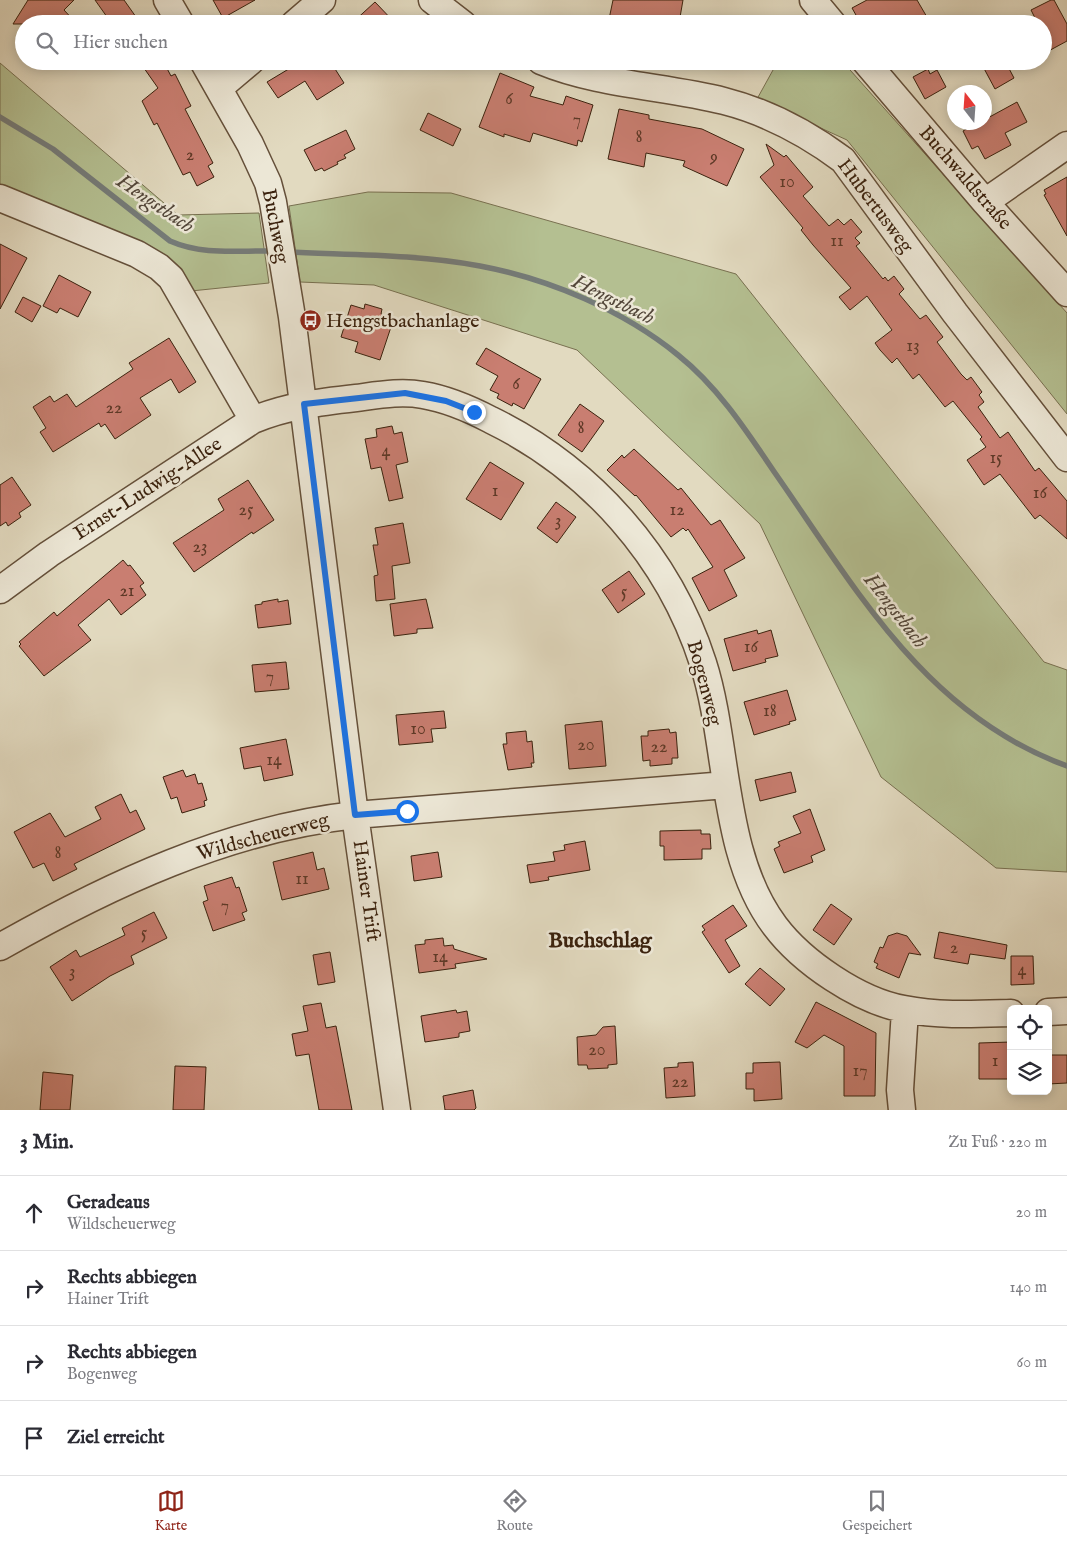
<!DOCTYPE html>
<html lang="de">
<head>
<meta charset="utf-8">
<style>
  body { margin:0; font-family:"IM FELL English",serif; background:#f2f2f3; color:#2b2b33 }
  .controls { position:absolute; right:15px; bottom:15px; display:grid; overflow:hidden; border-radius:8px; box-shadow:0 2px 12px #0003 }
  .controls button { width:45px; height:45px; display:grid; place-items:center; padding:0; border:0; border-bottom:1px solid #e1e1e2; background:#fff; color:#2b2b33; font:25px sans-serif }
  .compass { position:absolute; left:947px; top:85px; width:45px; height:45px; border-radius:50%; background:#fff; box-shadow:0 2px 12px #0003; rotate:343deg }
  .stop { position:absolute; width:15px; height:15px; margin:-11px; border:4px solid #1a73e8; border-radius:50%; background:#fff }
  .stop.end { background:#1a73e8; border-color:#fff; box-shadow:0 1px 5px #0008 }
  .list { margin:0; padding:0; list-style:none }
  h2 { display:flex; justify-content:space-between; align-items:center; height:65px; margin:0; padding:0 20px; font-size:21px }
  h2 small { font-size:16px; font-weight:400; color:#7c7c81 }
  .list li { display:grid; grid-template-columns:32px 1fr auto; gap:15px; align-items:center; box-sizing:border-box; height:75px; padding:0 20px; border-top:1px solid #e1e1e2 }
  .list b { display:block; font-size:19px; white-space:nowrap }
  .list p { margin:0; font-size:16px; white-space:nowrap; color:#7c7c81 }
  .list em { font-size:16px; font-style:normal; color:#7c7c81 }
  .icon { flex:none; width:28px; height:28px; fill:none; stroke:currentColor; stroke-width:2; stroke-linecap:round; stroke-linejoin:round }
  .map { position:relative; flex:none; width:1067px; height:1110px; overflow:hidden }
  .search { position:absolute; background:#fff; box-shadow:0 2px 12px #0003; left:15px; right:15px; top:15px; height:55px; display:flex; align-items:center; gap:12px; box-sizing:border-box; padding:0 18px; border-radius:28px; color:#7c7c81; font-size:19px }
  .sheet { height:365px; background:#fff }
  nav { display:flex; justify-content:space-around; align-items:center; box-sizing:border-box; height:70px; border-top:1px solid #e1e1e2; background:#fff; font-size:14px; color:#7c7c81 }
  nav a { display:grid; justify-items:center; gap:2px }
  nav .on { color:#8f2418 }
  .map>svg:first-child { display:block }
  .green { fill:#b4bf91; stroke:#787050 }
  .lines { fill:none; stroke-linecap:round; stroke-linejoin:round }
  .stream { stroke:#757b78; stroke-width:5.5 }
  .building { fill:#c97e71; stroke:#3b220e }
  .minor-casing { stroke:#65503a; stroke-width:29 }
  .minor { stroke:#ece7d6; stroke-width:26 }
  .route { stroke:#1a73e8; stroke-width:6 }
  .labels { text-anchor:middle; dominant-baseline:central; stroke-width:5; stroke-linejoin:round; paint-order:stroke }
  .number-label { font-size:18px; fill:#5e3927 }
  .street-label { font-size:20px; fill:#3b220e; stroke:#ece7d6 }
  .poi-label { font-size:20px; fill:#3b220e; stroke:#ece7d6; text-anchor:start }
  .water-label { font-size:21px; font-style:italic; fill:#53473a; stroke:#ece7d6 }
  .quarter-label { font-size:22px; font-weight:bold; fill:#3b220e; stroke:#ece7d6 }
</style>
</head>
<body>
<div class="map">
<svg width="1067" height="1110" viewBox="0 0 1067 1110">
  <rect width="100%" height="100%" fill="#e2dac0"/>
  <filter id="stains"><feTurbulence type="fractalNoise" baseFrequency=".004" numOctaves="4"/><feColorMatrix values="0 0 0 0 .2 0 0 0 0 .09 0 0 0 0 .02 0 0 0 .5 -.17"/></filter>
  <radialGradient id="worn" r=".72"><stop offset=".6" stop-color="#630" stop-opacity="0"/><stop offset="1" stop-color="#630" stop-opacity=".3"/></radialGradient>
  <path class="green" d="M778 61H842L1067 313V414L847 140 757 99Z
    M0 63 178 215 259 213 269 283 191 291 0 187Z
    M368 192 451 193 736 274 1044 662 1067 670V872L996 868 881 777 760 524 577 350 374 285 300 282 289 206Z"/>
  <g class="lines">
    <path class="stream" d="M0 117 53 149 170 241C204 256 239 250 275 251
      M287 252C351 255 417 254 480 266 549 279 623 310 678 355 718 387 746 430 775 473 856 589 926 715 1067 766"/>
  </g>
  <path class="building" d="M28 0H74L64 10 77 24H13Z
    M95 0H124L141 24H112Z
    M213 0H255L223 18Z
    M613 0H683L679 23 653 18 652 24H608Z
    M867 0H917L931 24H861L852 8Z
    M1051 0H1054L1067 24V41L1043 54V24H1038L1031 10Z
    M375 2 396 24H351Z
    M139 61H163L171 76 175 74 191 106 185 109 213 163 208 166 214 177 197 186 190 172 183 175 157 123 154 125 142 101 158 88Z
    M302 61H330L344 83 317 100 305 81 278 98 267 82Z
    M980 61H1005L1014 78 995 89Z
    M928 69 930 74 937 70 946 87 925 99 913 77Z
    M500 73 534 87 530 96 563 105 566 96 593 105 582 142 578 140 577 146 533 133 530 142 504 134V137L479 127Z
    M1017 102 1027 122 1005 133 1011 145 985 159 978 146 972 149 963 131 979 122H984V120Z
    M619 109 649 115V119L702 129 744 149 727 186 683 166 685 161 646 153 644 167 608 159Z
    M428 113 461 129 453 146 420 130Z
    M346 130 355 149 344 155 346 158 337 162 338 164 324 171 322 168 315 171 304 150Z
    M766 144 784 157 786 155 813 187 803 196 829 226 838 219 844 225 851 219 862 232 855 238 860 243 856 246 883 279 885 277 888 281 894 276 904 289 899 294 920 319 926 315 943 337 937 342 961 374 967 380 971 377 982 392 979 395 984 402 978 407 1000 438 1008 432 1035 471 1039 468 1067 501V539L1040 515 1035 519 1000 474 984 485 967 460 986 447 980 439 982 437 953 401 945 407 919 374 913 379 897 358 892 363 880 350 875 343 892 330 867 296 850 310 839 297 851 288 813 245 801 230 803 228 760 177 774 165Z
    M1067 177V236L1044 195 1046 194 1044 190Z
    M0 244 27 258 0 309Z
    M59 275 91 292 78 317 60 308 57 313 43 306Z
    M23 297 41 306 32 322 15 312Z
    M365 304 382 309 381 314 394 318 380 360 355 352 358 342 341 337 351 305 364 309Z
    M169 338 196 382 179 393 171 379 140 398 151 415 115 439 105 424 101 427 99 423 53 452 40 432 46 428 33 407 50 396 54 402 67 394 76 407 133 369 129 363Z
    M486 348 541 379 524 409 513 403 512 406 497 398 499 394 490 390 498 376 476 364Z
    M580 404 604 421 582 452 558 435Z
    M392 426 394 434 402 432 408 462 396 465 403 498 389 501 381 467 371 469 365 439 377 437 376 429Z
    M634 449 678 490 681 488 711 525 720 520 745 558 724 570 737 596 709 611 692 578 713 567 688 529 686 531 683 528 671 537 636 495 635 496 607 470 622 455 624 458Z
    M490 462 524 483 501 520 466 499Z
    M12 477 31 505 19 513 21 517 8 526 6 522 0 526V485Z
    M248 480 274 520 253 534 252 532 194 572 173 543 224 510 218 499Z
    M556 502 576 517 557 543 537 528Z
    M403 523 410 563 392 566 395 599 376 601 374 576 378 575 373 545H378L375 528Z
    M123 560 128 566 130 565 144 583 140 586 146 595 121 615 109 599 78 625 91 640 44 676 19 646 21 644 19 642 54 612 57 616Z
    M629 571 645 594 618 613 602 590Z
    M278 599V602L288 600 291 624 258 628 255 605 262 604V602Z
    M426 599 433 628 417 629V633L394 636 390 604Z
    M757 630 758 634 771 630 778 656 765 659 766 662 733 671 724 639Z
    M286 662 289 689 255 692 252 665Z
    M787 690 796 720 789 722 790 724 754 735 744 702Z
    M444 711 446 728 431 729 433 742 399 745 396 715Z
    M602 721 606 766 569 769 565 725Z
    M669 729 670 733 676 732 678 758H672V764L650 766V760L643 761 641 736H648V731Z
    M526 731 527 742 532 741 534 763H531L532 767 508 770 503 744H507L506 733Z
    M286 739 293 775 264 781 261 766 244 769 240 748Z
    M183 770 186 777 195 774 198 784 202 783 207 800 204 801 205 806 182 813 177 797 171 799 163 777Z
    M791 772 796 792 760 801 755 780Z
    M121 794 130 813 136 810 145 829 74 864 77 869 53 881 44 863 33 868 14 832 50 813 65 837 101 819 95 807Z
    M810 809 825 850 811 856 813 862 784 873 774 849 780 846 778 842 801 833 793 816Z
    M701 830V834H710L711 849H702V859L664 860V846H660V831Z
    M585 841 590 870 548 877 549 880 530 883 527 865 555 861 553 852 565 850 564 845Z
    M313 852 317 870 324 868 329 889 282 900 273 862Z
    M438 852 442 877 414 881 411 856Z
    M232 877 236 888 239 887 247 911 242 913 245 920 213 931 203 902 208 900 204 886Z
    M831 904 852 919 834 945 813 930Z
    M733 905 747 926 725 940 740 966 729 973 702 932 705 930 702 926Z
    M154 912 167 938 131 956 134 964 110 976 72 1001 50 967 76 950 80 957 125 935 122 928Z
    M939 932 1007 945 1005 959 970 954 968 964 934 958Z
    M897 933 907 936 921 955 909 953 899 978 876 968 878 964 874 962 880 947 883 948 888 936Z
    M443 938 444 946 453 945 454 949 487 959 455 964 456 968 419 973 415 945 425 944V940Z
    M330 952 335 982 318 985 313 955Z
    M1011 956H1033L1034 984 1011 985Z
    M760 968 785 989 770 1006 745 984Z
    M816 1002 876 1033 875 1096H844V1046L824 1035 807 1048 795 1042Z
    M321 1003 326 1028 336 1026 352 1110H319L309 1054 296 1056 292 1034 308 1031 303 1006Z
    M456 1010 457 1013 467 1011 470 1031 459 1033V1037L425 1042 421 1016Z
    M615 1026 617 1064 608 1065V1068L588 1069 587 1065H578L577 1037 596 1035 603 1027Z
    M1011 1042V1079H979V1043Z
    M1048 1055H1067V1083L1048 1084Z
    M693 1062 695 1096 666 1098 664 1068 678 1067V1063Z
    M780 1062 782 1099 754 1101V1089H746V1073H753V1063Z
    M175 1066 206 1067 204 1110H173Z
    M43 1072 73 1075 70 1110H40Z
    M473 1090 476 1108 474 1110H445L443 1096Z"/>
  <g class="lines">
    <defs>
      <path id="minor" d="M167 0 181 24
        M432 0 463 24
        M813 0 833 24
        M294 24 322 0
        M203 61 250 144 268 183 273 202 292 317 355 815 397 1110
        M541 61C599 85 664 86 724 101 767 112 808 134 843 160L955 313 1067 458
        M865 61 985 202 1067 293
        M219 88 251 61
        M0 198 137 254 159 267 171 278 253 420
        M985 202 1067 145
        M0 590 49 554 253 420C287 406 320 402 356 398 379 395 401 391 423 395 447 399 470 409 491 420 591 469 669 557 703 663 729 744 721 855 775 926 802 962 859 1001 904 1009 939 1016 976 1014 1011 1013
        M0 947C109 885 228 829 355 815L726 785
        M1048 1012 1067 1011
        M902 1110 900 1090 905 1010"/>
    </defs>
    <use href="#minor" class="minor-casing"/>
    <use href="#minor" class="minor"/>
  </g>
  <g class="lines">
    <path class="route" d="M407 811 355 815 304 404 405 393 446 401 474 412"/>
  </g>
  <defs>
    <symbol id="bus-disc" viewBox="-11 -11 22 22"><circle r="9.5" fill="#8f2418" stroke="#ece7d6"/><path d="M-5-6H5V4H4V6H2V4H-2V6H-4V4H-5ZM-3.5-4V0h7V-4ZM-3.5 1.2v1.5H-2V1.2ZM2 1.2v1.5H3.5V1.2Z" fill="#fff"/></symbol>
  </defs>
  <g fill-rule="evenodd">
    <use href="#bus-disc" x="298" y="308" width="25" height="25"/>
  </g>
  <g class="labels">
    <g class="number-label">
      <text x="509" y="99">6</text>
      <text x="577" y="120">7</text>
      <text x="639" y="137">8</text>
      <text x="190" y="155">2</text>
      <text x="714" y="157">9</text>
      <text x="787" y="182">10</text>
      <text x="837" y="241">11</text>
      <text x="913" y="346">13</text>
      <text x="516" y="384">6</text>
      <text x="114" y="408">22</text>
      <text x="581" y="428">8</text>
      <text x="386" y="451">4</text>
      <text x="996" y="458">15</text>
      <text x="495" y="491">1</text>
      <text x="1040" y="493">16</text>
      <text x="246" y="510">25</text>
      <text x="677" y="510">12</text>
      <text x="558" y="521">3</text>
      <text x="200" y="547">23</text>
      <text x="127" y="591">21</text>
      <text x="624" y="592">5</text>
      <text x="751" y="647">16</text>
      <text x="270" y="677">7</text>
      <text x="770" y="711">18</text>
      <text x="418" y="729">10</text>
      <text x="586" y="745">20</text>
      <text x="659" y="747">22</text>
      <text x="274" y="760">14</text>
      <text x="58" y="853">8</text>
      <text x="302" y="879">11</text>
      <text x="225" y="906">7</text>
      <text x="144" y="933">5</text>
      <text x="954" y="948">2</text>
      <text x="440" y="957">14</text>
      <text x="1022" y="970">4</text>
      <text x="72" y="972">3</text>
      <text x="597" y="1050">20</text>
      <text x="995" y="1061">1</text>
      <text x="860" y="1071">17</text>
      <text x="680" y="1082">22</text>
    </g>
    <g class="street-label">
      <text transform="translate(965 178) rotate(49)">Buchwaldstraße</text>
      <text transform="translate(875 206) rotate(53)">Hubertusweg</text>
      <text transform="translate(275 226) rotate(79)">Buchweg</text>
      <text transform="translate(148 489) rotate(-33)">Ernst-Ludwig-Allee</text>
      <text transform="translate(704 683) rotate(75)">Bogenweg</text>
      <text transform="translate(263 837) rotate(-15)">Wildscheuerweg</text>
      <text transform="translate(366 891) rotate(82)">Hainer Trift</text>
    </g>
    <g class="poi-label">
      <text x="326" y="321">Hengstbachanlage</text>
    </g>
    <g class="water-label">
      <text transform="translate(155 204) rotate(34)">Hengstbach</text>
      <text transform="translate(613 300) rotate(26)">Hengstbach</text>
      <text transform="translate(895 611) rotate(52)">Hengstbach</text>
    </g>
    <g class="quarter-label">
      <text x="600" y="941">Buchschlag</text>
    </g>
  </g>
  <rect width="100%" height="100%" filter="url(#stains)"/>
  <rect width="100%" height="100%" fill="url(#worn)"/>
</svg>
<div class="controls">
<button><svg class="icon" aria-label="locate" viewBox="0 0 24 24"><circle cx="12" cy="12" r="6"/><path d="M12 2v4M12 18v4M2 12h4M18 12h4"/></svg></button>
<button><svg class="icon" aria-label="layers" viewBox="0 0 24 24"><path d="M12 4l9 5-9 5-9-5zM3 14l9 5 9-5"/></svg></button>
</div>
<svg class="compass" viewBox="-18 -18 36 36"><path d="M0-13l5 13h-10z" fill="#e53935"/><path d="M0 13l5-13h-10z" fill="#7c7c81"/></svg>
<div class="stop" style="left:407px;top:811px"></div>
<div class="stop end" style="left:474px;top:412px"></div>
<div class="search"><svg class="icon" aria-label="search" viewBox="0 0 24 24"><circle cx="10" cy="10" r="6"/><path d="M15 15l6 6"/></svg>Hier suchen</div>
</div>
<section class="sheet">
<h2>3 Min.<small>Zu Fuß · 220 m</small></h2>
<ul class="list">
<li><svg class="icon" aria-label="ahead" viewBox="0 0 24 24"><path d="M12 20V5M6 11l6-6 6 6"/></svg><div><b>Geradeaus</b><p>Wildscheuerweg</p></div><em>20 m</em></li>
<li><svg class="icon" aria-label="right" viewBox="0 0 24 24"><path d="M7 20v-9h11M14 6l5 5-5 5"/></svg><div><b>Rechts abbiegen</b><p>Hainer Trift</p></div><em>140 m</em></li>
<li><svg class="icon" aria-label="right" viewBox="0 0 24 24"><path d="M7 20v-9h11M14 6l5 5-5 5"/></svg><div><b>Rechts abbiegen</b><p>Bogenweg</p></div><em>60 m</em></li>
<li><svg class="icon" aria-label="arrive" viewBox="0 0 24 24"><path d="M6 21V4h12l-3 4 3 4H6"/></svg><div><b>Ziel erreicht</b></div></li>
</ul>
</section>
<nav>
<a class="on"><svg class="icon" aria-label="map" viewBox="0 0 24 24"><path d="M3 6l6-2 6 2 6-2v14l-6 2-6-2-6 2zM9 4v14M15 6v14"/></svg>Karte</a>
<a><svg class="icon" aria-label="directions" viewBox="0 0 24 24"><path d="M12 3l9 9-9 9-9-9zM9 14v-3h6M13 9l2 2-2 2"/></svg>Route</a>
<a><svg class="icon" aria-label="saved" viewBox="0 0 24 24"><path d="M7 4h10v16l-5-4-5 4z"/></svg>Gespeichert</a>
</nav>
</body>
</html>
